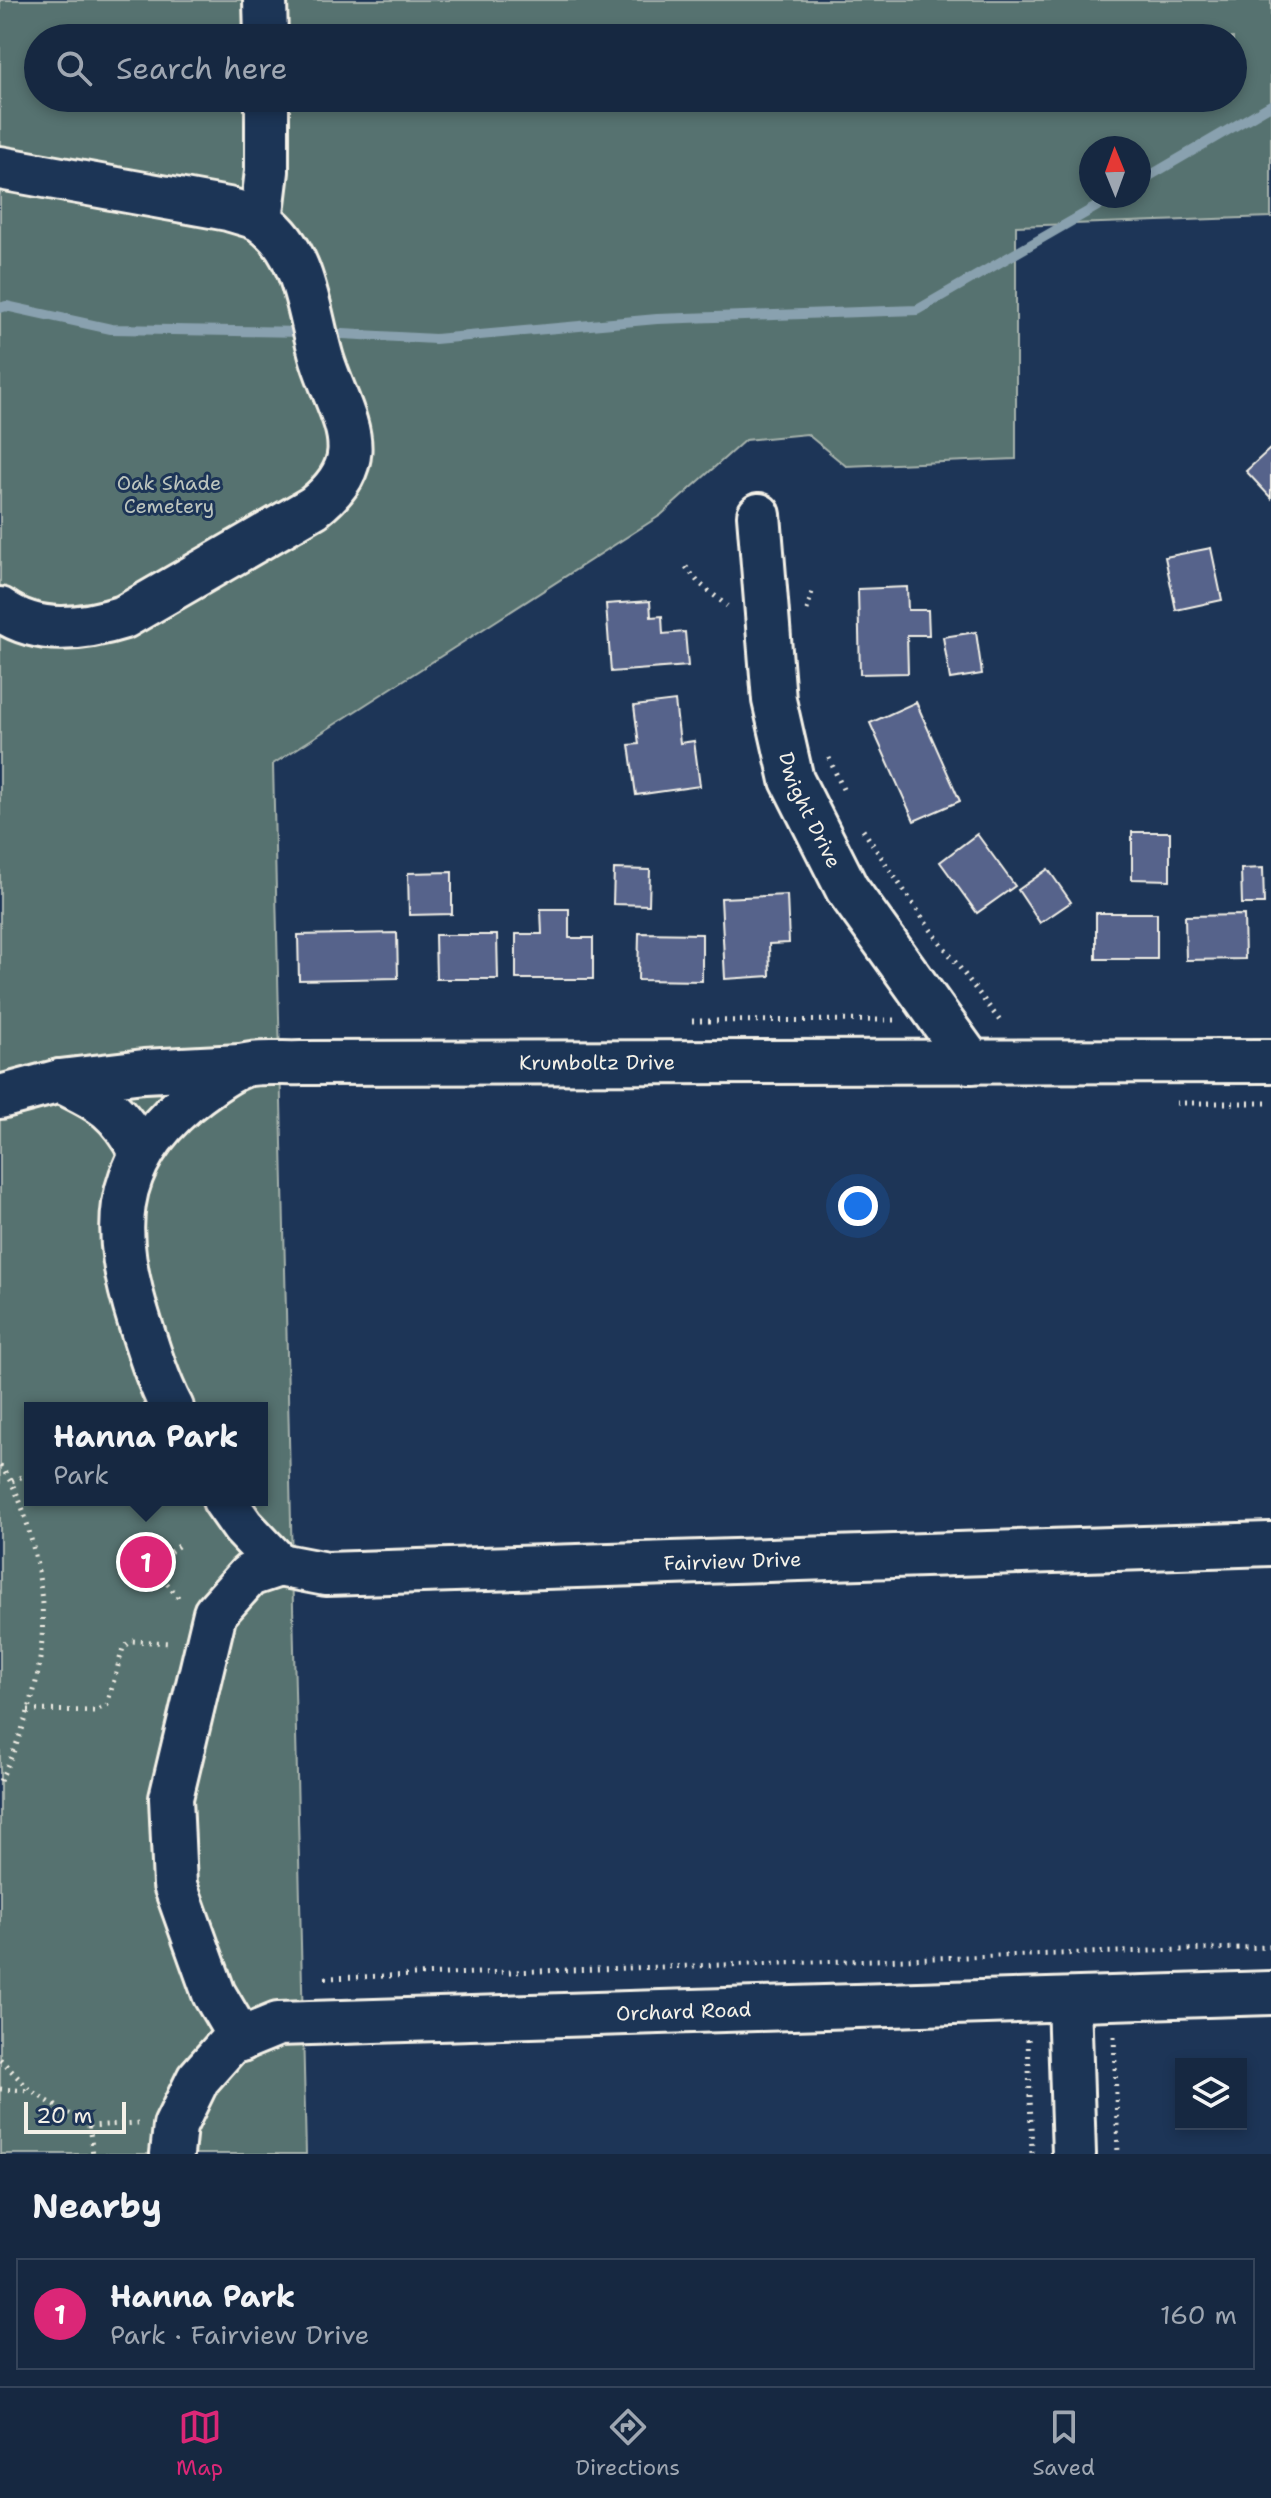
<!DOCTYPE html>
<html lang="en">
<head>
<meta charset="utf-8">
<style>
  body { margin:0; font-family:"Shantell Sans",sans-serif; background:#23344c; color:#f1f3f6 }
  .controls { position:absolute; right:24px; bottom:24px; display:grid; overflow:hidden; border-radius:0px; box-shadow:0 4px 12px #0003 }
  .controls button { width:72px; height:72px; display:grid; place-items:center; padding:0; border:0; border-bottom:2px solid #35445a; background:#162841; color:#f1f3f6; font:40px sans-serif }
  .compass { position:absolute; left:1079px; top:136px; width:72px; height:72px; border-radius:50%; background:#162841; box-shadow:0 4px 12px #0003; rotate:359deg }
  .scale { position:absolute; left:24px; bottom:20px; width:102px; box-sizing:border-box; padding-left:8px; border:4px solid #f4f1e8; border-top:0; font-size:22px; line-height:28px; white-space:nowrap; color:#f4f1e8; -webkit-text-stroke:6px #1d3557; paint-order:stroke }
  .you { position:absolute; left:858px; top:1206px; width:28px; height:28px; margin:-20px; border:6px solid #fff; border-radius:50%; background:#1a73e8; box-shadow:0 0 0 12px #1a73e833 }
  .badge { display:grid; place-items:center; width:52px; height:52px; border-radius:50%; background:#db2777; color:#fff; font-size:26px; font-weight:700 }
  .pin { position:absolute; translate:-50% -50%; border:4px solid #fff; box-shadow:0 2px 8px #0006 }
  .popup { position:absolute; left:24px; top:1402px; width:244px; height:104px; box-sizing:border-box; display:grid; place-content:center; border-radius:0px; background:#162841; filter:drop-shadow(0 2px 6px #0005); font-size:26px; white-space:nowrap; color:#9ea6b1 }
  .popup b { font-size:30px; color:#f1f3f6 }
  .popup::after { content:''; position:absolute; left:50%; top:100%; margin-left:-16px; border:16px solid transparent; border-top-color:#162841 }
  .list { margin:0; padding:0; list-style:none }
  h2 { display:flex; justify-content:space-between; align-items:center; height:104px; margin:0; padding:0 32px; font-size:34px }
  h2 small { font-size:26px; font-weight:400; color:#9ea6b1 }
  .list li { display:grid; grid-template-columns:52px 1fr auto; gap:24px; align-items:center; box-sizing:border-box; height:112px; margin:0 16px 16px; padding:0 16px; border:2px solid #35445a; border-radius:0px }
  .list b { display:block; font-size:30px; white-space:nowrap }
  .list p { margin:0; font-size:26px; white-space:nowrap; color:#9ea6b1 }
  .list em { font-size:26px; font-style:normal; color:#9ea6b1 }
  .icon { flex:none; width:44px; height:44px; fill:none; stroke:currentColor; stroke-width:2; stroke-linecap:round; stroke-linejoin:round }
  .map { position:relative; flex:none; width:1271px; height:2154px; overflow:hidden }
  .search { position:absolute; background:#162841; box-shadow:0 4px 12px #0003; left:24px; right:24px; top:24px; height:88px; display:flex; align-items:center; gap:20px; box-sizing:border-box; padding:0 28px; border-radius:44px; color:#9ea6b1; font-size:30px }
  .sheet { height:232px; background:#162841 }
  nav { display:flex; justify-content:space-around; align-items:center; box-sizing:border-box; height:112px; border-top:2px solid #35445a; background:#162841; font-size:22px; color:#9ea6b1 }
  nav a { display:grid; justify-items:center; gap:4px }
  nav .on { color:#db2777 }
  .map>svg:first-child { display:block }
  .green { fill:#57726f; stroke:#a6b2ac; stroke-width:2; fill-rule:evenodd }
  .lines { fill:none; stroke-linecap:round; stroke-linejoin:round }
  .stream { stroke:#89a1af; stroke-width:10 }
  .building { fill:#56648b; stroke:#f4f1e8; stroke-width:2 }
  .minor-casing { stroke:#f4f1e8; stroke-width:48 }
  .path { stroke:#f4f1e8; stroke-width:5; stroke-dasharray:2 6; stroke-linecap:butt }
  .minor { stroke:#1d3557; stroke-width:42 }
  .labels { text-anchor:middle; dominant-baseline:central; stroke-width:6; stroke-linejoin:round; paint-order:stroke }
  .park-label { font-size:20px; fill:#bdc5be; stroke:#1d3557 }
  .street-label { font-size:20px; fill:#f4f1e8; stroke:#1d3557 }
</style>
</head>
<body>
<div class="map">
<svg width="1271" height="2154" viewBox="0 0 1271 2154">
  <rect width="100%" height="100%" fill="#1d3557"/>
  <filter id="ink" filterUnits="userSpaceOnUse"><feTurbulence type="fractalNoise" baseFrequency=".0125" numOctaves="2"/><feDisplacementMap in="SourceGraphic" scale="16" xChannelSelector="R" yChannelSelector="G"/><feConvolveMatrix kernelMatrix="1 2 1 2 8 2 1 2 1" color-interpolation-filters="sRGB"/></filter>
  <g filter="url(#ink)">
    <path class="green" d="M0 0H1271V217L1016 226V459L846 466 807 434 745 440 661 515 273 764 306 2154H0ZM38 38H1233V98H38ZM1091 148H1139V196H1091ZM30 1408H262V1500H30Z"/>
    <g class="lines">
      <path class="stream" d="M1139 182 1271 105
        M0 308 6 306 111 329 305 332
        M324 333 435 339 657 319 917 310 1115 196"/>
    </g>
    <path class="building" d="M1271 448V498L1246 471Z
      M1211 548 1222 600 1176 610 1165 557Z
      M907 587 908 610H928L929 635H907L908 673 860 674 858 589Z
      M650 601 651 617 662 616 663 634 685 632 688 666 611 672 606 604Z
      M976 632 982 674 950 679 943 637Z
      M675 701 680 743 694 741 700 786 636 795 629 745 639 744 634 706Z
      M916 702 960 801 914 821 870 723Z
      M1132 832H1170V880L1132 879Z
      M977 834 1015 886 977 913 940 862Z
      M1263 868 1264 904H1242L1241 869Z
      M614 869 650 870 649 905 613 904Z
      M1048 869 1071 902 1040 923 1018 890Z
      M452 872V914L409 915 408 873Z
      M787 895 789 943 769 944 770 976 725 979 721 898Z
      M541 909H569V938H593V979H516V934H542Z
      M1096 913H1157V959H1096Z
      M1244 915 1245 959 1186 960 1185 916Z
      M397 933 398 978 299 980 298 935Z
      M639 933 702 934V981L638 980Z
      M435 935H497L498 979H436Z"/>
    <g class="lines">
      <defs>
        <g id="minor">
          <path d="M265 0 266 38"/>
          <path d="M0 168 228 209C239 213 254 215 263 222 306 253 308 312 322 359 341 419 377 457 314 507L124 617C83 630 37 636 0 609"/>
          <path d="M261 220 267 171V98"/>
          <path id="s1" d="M759 515 774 700 792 780 847 889 971 1062"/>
          <path d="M60 1081C103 1102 118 1109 141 1152"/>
          <path d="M0 1097 60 1081 144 1071 240 1066"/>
          <path id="s2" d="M172 1408C158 1381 149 1352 140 1323 112 1234 110 1167 186 1103 199 1092 226 1072 242 1066 256 1061 286 1064 302 1063L1271 1061"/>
          <path id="s3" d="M224 1500 243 1527 279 1565 326 1574 1271 1544"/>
          <path d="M1069 2000 1074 2154"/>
          <path d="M241 2040 214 1994 175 1885 171 1798 215 1613 249 1575 279 1565"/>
          <path id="s4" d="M172 2154 175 2126 198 2079 229 2044 278 2024 1271 1993"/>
        </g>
      </defs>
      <use href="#minor" class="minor-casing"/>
      <path class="path" d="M686 567 698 582 727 606
        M807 610 813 588
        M829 758 843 789
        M863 830 928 926 1000 1021
        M692 1021 894 1020
        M1176 1103H1271
        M0 1466C17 1487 25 1513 31 1539 55 1629 40 1698 0 1781
        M12 1481 30 1473
        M178 1546 152 1565 181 1601
        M28 1710 94 1711 107 1705 123 1648 131 1641 172 1643
        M325 1978 1271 1947
        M1114 2036 1118 2154
        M1028 2039 1032 2154
        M0 2059 31 2091 89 2126 138 2123
        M0 2089 31 2091
        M89 2126 93 2154"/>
      <use href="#minor" class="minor"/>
    </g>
  </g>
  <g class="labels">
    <g class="park-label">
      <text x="169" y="483">Oak Shade<tspan x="169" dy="23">Cemetery</tspan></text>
    </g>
    <g class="street-label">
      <text stroke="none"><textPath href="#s1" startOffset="302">Dwight Drive</textPath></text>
      <text stroke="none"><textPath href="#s2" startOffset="756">Krumboltz Drive</textPath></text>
      <text stroke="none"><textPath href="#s3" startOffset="540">Fairview Drive</textPath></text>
      <text stroke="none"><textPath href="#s4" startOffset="586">Orchard Road</textPath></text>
    </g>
  </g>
</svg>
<div class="controls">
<button><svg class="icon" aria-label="layers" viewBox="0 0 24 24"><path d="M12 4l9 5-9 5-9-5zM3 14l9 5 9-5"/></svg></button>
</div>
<svg class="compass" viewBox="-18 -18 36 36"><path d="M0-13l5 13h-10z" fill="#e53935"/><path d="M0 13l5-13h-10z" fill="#9ea6b1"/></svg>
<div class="scale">20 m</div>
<div class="you"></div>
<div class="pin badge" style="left:146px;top:1562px">1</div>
<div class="popup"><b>Hanna Park</b>Park</div>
<div class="search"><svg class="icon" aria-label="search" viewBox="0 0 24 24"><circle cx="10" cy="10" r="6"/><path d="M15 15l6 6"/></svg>Search here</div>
</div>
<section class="sheet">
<h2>Nearby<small></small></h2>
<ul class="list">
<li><span class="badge">1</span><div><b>Hanna Park</b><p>Park · Fairview Drive</p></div><em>160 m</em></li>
</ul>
</section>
<nav>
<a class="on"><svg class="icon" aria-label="map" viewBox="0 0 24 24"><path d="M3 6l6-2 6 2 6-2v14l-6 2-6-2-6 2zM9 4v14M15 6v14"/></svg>Map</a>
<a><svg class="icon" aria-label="directions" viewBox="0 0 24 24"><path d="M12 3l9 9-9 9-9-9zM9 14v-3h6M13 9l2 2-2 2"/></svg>Directions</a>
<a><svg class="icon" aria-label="saved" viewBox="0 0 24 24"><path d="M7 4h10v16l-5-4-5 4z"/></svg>Saved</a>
</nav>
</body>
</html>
